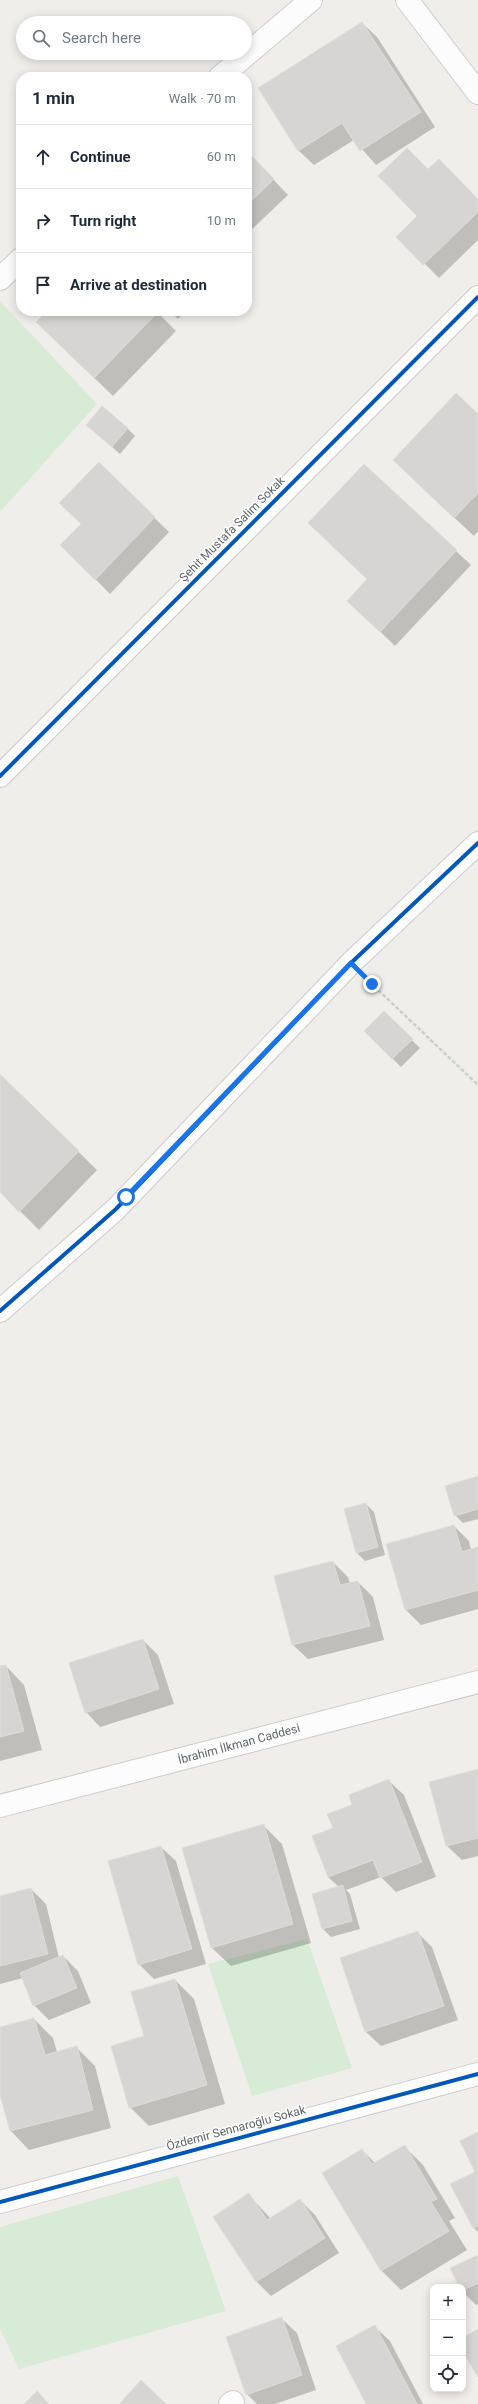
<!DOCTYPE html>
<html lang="en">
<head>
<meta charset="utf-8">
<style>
  body { margin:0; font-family:Roboto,sans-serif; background:#f6f6f7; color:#1f2937 }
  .controls { position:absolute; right:12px; bottom:12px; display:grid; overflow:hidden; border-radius:8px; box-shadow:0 2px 10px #0003 }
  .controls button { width:36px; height:36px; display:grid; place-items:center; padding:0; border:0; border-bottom:1px solid #e0e1e3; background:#fff; color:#1f2937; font:20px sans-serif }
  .stop { position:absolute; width:12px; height:12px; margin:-9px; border:3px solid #1a73e8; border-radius:50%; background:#fff }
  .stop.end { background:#1a73e8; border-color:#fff; box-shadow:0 1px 4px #0008 }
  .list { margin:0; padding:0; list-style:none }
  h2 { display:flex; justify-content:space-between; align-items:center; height:52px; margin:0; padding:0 16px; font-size:17px }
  h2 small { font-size:13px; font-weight:400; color:#747a83 }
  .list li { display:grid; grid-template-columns:26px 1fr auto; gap:12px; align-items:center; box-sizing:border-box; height:64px; padding:0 16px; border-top:1px solid #e0e1e3 }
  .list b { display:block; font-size:15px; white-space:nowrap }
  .list em { font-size:13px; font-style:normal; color:#747a83 }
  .icon { flex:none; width:22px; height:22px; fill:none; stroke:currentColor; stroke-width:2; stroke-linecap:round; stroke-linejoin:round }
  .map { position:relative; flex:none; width:478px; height:2404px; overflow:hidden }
  .search { position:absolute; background:#fff; box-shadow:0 2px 10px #0003; left:16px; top:16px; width:236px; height:44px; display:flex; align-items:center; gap:10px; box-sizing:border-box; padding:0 14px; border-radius:22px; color:#747a83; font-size:15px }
  .panel { position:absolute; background:#fff; box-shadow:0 2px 10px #0003; left:16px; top:72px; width:236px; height:244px; border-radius:16px }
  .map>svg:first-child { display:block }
  .green { fill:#d8ebd6 }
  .shadow { fill:#0003 }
  .building { fill:#d6d5d3; stroke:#deddd9 }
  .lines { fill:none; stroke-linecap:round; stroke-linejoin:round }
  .minor-casing { stroke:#cbcccc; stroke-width:24 }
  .path { stroke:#cacfcc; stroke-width:2.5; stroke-dasharray:4 2; stroke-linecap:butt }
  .minor { stroke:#fdfcfc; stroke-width:22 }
  .cycleway-casing { stroke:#fff; stroke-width:6 }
  .cycleway { stroke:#0057b8; stroke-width:4 }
  .route { stroke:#1a73e8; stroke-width:5 }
  .labels { text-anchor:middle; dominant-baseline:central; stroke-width:3; stroke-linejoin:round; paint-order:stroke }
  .street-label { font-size:12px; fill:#5f6368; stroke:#fff }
</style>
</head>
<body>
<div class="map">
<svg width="478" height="2404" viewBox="0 0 478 2404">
  <rect width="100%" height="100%" fill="#efeeea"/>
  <path class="green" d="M0 301 97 404 0 512Z
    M307 1939 352 2068 252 2096 208 1964Z
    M178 2176 226 2311 19 2369 0 2329V2227Z"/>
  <path class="shadow" d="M362 23 377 37 435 127 376 165 354 140 314 165 299 151 259 89Z
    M247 152 288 195 247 234Z
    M428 170 478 200V240L439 278 398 237 419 216Z
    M49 311H156L176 331 113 396 56 341Z
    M170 311H186L178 319Z
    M478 415V531L474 536 413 479Z
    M87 425 127 428 135 436 120 454Z
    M99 464 169 532 110 594 62 545 82 525Z
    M364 465 471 565 395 646 363 615 368 580 309 523Z
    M384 1013 420 1048 401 1067 365 1031Z
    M0 1075 97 1170 39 1230 0 1191Z
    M478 1477V1519L463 1523 455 1515Z
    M366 1504 374 1512 385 1555 365 1561 357 1553Z
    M454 1526 469 1541 471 1550 478 1548V1609L421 1625 406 1610 388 1545Z
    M333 1562 348 1577 350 1584 358 1582 373 1597 384 1640 308 1659 293 1645Z
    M143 1640 158 1655 174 1704 100 1727 86 1712Z
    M6 1666 24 1685 42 1750 0 1761V1667Z
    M478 1770V1856L462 1860 447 1846 430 1783Z
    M389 1781 404 1795 436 1877 396 1892 381 1877 346 1890 350 1894 360 1929 331 1937 323 1929 339 1887 328 1877 334 1829 354 1806Z
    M263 1825 282 1844 311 1943 231 1966 212 1948Z
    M161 1847 176 1861 206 1964 154 1979 139 1964Z
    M31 1889 46 1904 59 1958 63 1956 78 1971 91 2003 49 2020 34 2005 23 1978 0 1984V1897Z
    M417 1932 432 1947 458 2020 381 2046 366 2032 341 1958Z
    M175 1980 194 1999 225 2104 149 2126 130 2107Z
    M34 2019 53 2038 57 2052 76 2047 95 2066 111 2128 29 2150 11 2131 0 2091V2028Z
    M478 2133V2232L474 2228 452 2184 476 2172Z
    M404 2146 423 2165 455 2218 449 2221 467 2250 401 2290 382 2271 323 2174 362 2150 375 2163Z
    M249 2195 271 2219 300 2200 315 2215 339 2253 271 2296 256 2281Z
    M478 2256V2304L476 2305 463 2292V2287H460Z
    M282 2319 297 2333 316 2390 275 2404H257L247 2394Z
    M375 2327 390 2341 423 2404H367Z"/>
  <path class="building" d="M362 22 421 112 360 151 342 123 298 151 258 88Z
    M407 148 428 169 439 159 478 199V212L423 265 396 237 417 216 378 176Z
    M247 151 274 179 247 205Z
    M47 311H158V312L94 378 36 322Z
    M456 393 478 414V493L454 518 393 460Z
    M102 406 128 428 112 447 86 425Z
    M99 462 155 517 95 580 60 545 81 524 59 503Z
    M364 464 457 550 380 632 347 601 367 579 308 523Z
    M384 1011 413 1039 392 1059 364 1031Z
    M0 1074 79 1151 19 1212 0 1192Z
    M478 1476V1509L454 1516 445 1486Z
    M366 1503 378 1547 356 1553 344 1509Z
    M454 1525 462 1552 478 1547V1590L405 1610 386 1544Z
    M333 1561 340 1585 358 1581 370 1626 292 1645 274 1576Z
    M143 1639 159 1689 85 1713 69 1663Z
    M6 1665 24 1731 0 1737V1666Z
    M478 1769V1838L446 1846 429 1782Z
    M389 1779 422 1862 380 1878 373 1860 328 1877 312 1836 333 1828 327 1814 352 1805 349 1795Z
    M264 1824 293 1924 211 1948 182 1848Z
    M161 1846 192 1949 138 1965 108 1861Z
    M343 1885 352 1921 322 1929 312 1894Z
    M31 1888 48 1954 0 1966V1896Z
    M418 1931 444 2006 365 2032 340 1958Z
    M63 1955 77 1988 33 2006 20 1973Z
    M175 1979 207 2085 129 2108 111 2046 144 2036 131 1992Z
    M34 2018 45 2055 77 2046 93 2110 10 2131 0 2095V2027Z
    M478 2132V2226L473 2228 450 2184 475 2172 460 2141Z
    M405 2145 437 2199 431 2202 449 2231 381 2271 322 2173 362 2149 372 2164Z
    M249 2193 267 2220 300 2199 325 2238 256 2282 213 2217Z
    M478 2255V2283L463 2290V2287H459L450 2268Z
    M282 2317 302 2375 246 2395 226 2337Z
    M375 2325 417 2404H366L336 2346Z
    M478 2329V2377L463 2352V2338Z
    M141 2380 166 2404H121L120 2403Z
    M37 2391 49 2404H24Z"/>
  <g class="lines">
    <defs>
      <path id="minor" d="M407 0 478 93
        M220 77 311 0
        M0 279 21 259
        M0 776 478 297
        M0 1311 116 1209 351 963 478 843
        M0 1806 478 1682
        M0 2202 478 2074
        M230 2404 233 2402"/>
    </defs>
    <use href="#minor" class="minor-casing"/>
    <path class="path" d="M374 986 478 1085"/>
    <use href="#minor" class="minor"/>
    <defs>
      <path id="cycleway" d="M0 776 478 297
        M0 1311 116 1209 351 963 478 843
        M0 2202 478 2074"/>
    </defs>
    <use href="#cycleway" class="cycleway-casing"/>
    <use href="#cycleway" class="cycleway"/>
  </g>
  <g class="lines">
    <path class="route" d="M126 1197 351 963 372 984"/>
  </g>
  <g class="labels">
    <g class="street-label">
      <text transform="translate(232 529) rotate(-45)">Şehit Mustafa Salim Sokak</text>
      <text transform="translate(239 1744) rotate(-15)">İbrahim İlkman Caddesi</text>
      <text transform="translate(236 2128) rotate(-15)">Özdemir Sennaroğlu Sokak</text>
    </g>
  </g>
</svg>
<div class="controls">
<button>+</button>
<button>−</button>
<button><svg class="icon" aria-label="locate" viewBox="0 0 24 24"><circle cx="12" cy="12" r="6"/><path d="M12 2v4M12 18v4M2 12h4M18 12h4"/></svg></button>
</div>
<div class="stop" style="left:126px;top:1197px"></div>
<div class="stop end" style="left:372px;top:984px"></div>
<div class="search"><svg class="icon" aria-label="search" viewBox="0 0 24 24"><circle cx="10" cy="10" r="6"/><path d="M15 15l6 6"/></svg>Search here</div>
<section class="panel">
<h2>1 min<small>Walk · 70 m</small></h2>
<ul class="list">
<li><svg class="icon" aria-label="ahead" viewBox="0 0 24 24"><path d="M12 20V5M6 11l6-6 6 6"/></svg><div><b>Continue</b></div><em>60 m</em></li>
<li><svg class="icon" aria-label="right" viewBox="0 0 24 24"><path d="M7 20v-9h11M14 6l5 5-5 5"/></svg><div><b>Turn right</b></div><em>10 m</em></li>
<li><svg class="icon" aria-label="arrive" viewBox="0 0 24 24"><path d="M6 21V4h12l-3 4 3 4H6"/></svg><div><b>Arrive at destination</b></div></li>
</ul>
</section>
</div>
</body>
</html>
